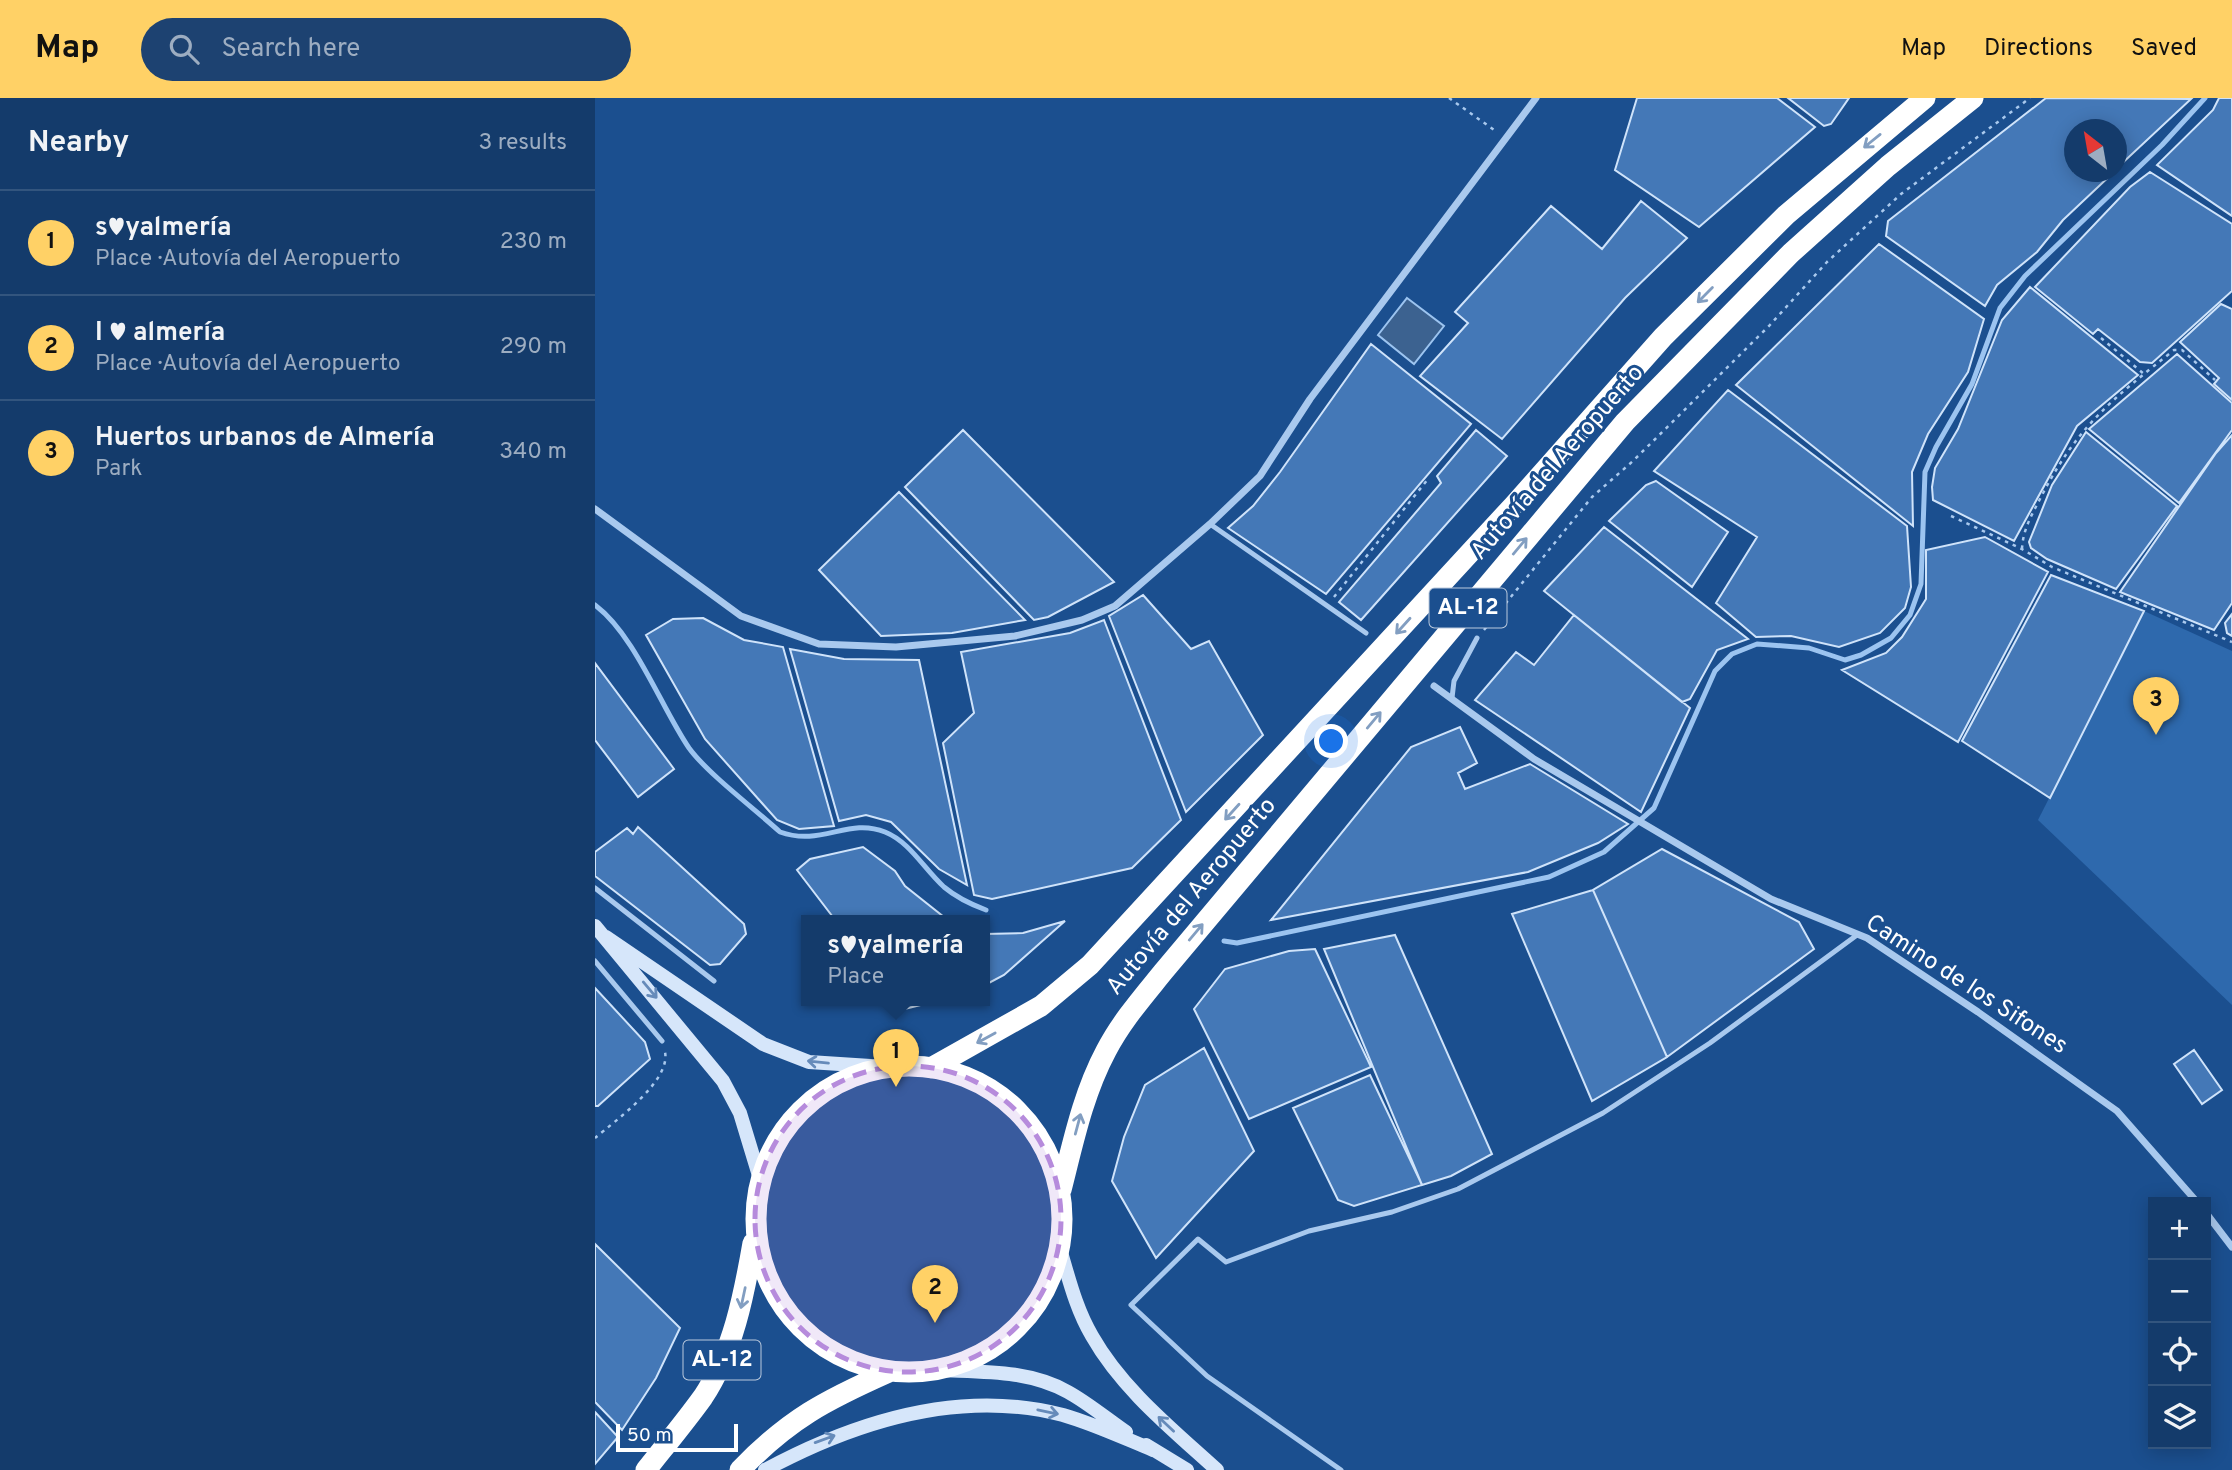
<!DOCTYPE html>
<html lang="en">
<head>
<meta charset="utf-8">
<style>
  body { margin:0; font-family:Overpass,sans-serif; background:#1d4271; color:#f1f3f6 }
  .controls { position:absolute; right:21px; bottom:21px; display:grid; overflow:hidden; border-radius:0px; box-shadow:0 4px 18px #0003 }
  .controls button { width:63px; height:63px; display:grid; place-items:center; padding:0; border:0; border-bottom:2px solid #33557e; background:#143b6b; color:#f1f3f6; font:35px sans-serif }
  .compass { position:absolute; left:1469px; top:21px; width:63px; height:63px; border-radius:50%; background:#143b6b; box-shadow:0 4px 18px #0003; rotate:329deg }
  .scale { position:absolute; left:21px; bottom:18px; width:122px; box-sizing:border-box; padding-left:7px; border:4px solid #fff; border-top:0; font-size:19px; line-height:24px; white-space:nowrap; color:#fff; -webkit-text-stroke:5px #1b4f8f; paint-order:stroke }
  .you { position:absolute; left:737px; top:644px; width:24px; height:24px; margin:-18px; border:5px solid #fff; border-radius:50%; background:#1a73e8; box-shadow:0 0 0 10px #1a73e833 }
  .badge { display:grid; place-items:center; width:46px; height:46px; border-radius:50%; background:#ffd166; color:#111; font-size:23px; font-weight:700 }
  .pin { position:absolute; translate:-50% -58px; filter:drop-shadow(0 2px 4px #0008) }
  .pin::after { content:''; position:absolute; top:37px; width:24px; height:21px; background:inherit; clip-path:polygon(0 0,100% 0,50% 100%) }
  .popup { position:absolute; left:206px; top:817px; width:189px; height:91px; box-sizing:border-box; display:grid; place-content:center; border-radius:0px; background:#143b6b; filter:drop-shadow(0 2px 5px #0005); font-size:23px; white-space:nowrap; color:#9dadc1 }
  .popup b { font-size:26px; color:#f1f3f6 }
  .popup::after { content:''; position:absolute; left:50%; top:100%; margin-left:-14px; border:14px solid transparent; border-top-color:#143b6b }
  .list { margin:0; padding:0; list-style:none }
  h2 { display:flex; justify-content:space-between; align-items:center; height:91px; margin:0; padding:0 28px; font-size:30px }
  h2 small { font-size:23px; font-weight:400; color:#9dadc1 }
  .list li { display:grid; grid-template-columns:46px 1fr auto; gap:21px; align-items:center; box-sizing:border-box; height:105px; padding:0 28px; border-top:2px solid #33557e }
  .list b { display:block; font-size:26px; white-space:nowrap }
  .list p { margin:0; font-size:23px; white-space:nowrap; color:#9dadc1 }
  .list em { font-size:23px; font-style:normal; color:#9dadc1 }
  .icon { flex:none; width:38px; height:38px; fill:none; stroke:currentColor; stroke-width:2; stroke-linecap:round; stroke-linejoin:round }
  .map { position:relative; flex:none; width:1637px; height:1372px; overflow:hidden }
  header { display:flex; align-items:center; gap:42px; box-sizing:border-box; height:98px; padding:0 35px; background:#ffd166; color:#111 }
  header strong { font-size:33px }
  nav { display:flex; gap:38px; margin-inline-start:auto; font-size:24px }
  .search { width:490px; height:63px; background:#1d4271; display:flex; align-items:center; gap:18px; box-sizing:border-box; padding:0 24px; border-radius:38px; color:#9dadc1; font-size:26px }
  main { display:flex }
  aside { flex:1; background:#143b6b }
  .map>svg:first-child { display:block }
  .green { fill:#2e69ad }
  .water { fill:#3c6290; stroke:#9cc4f0; stroke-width:2 }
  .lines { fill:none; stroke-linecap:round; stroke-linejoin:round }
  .stream { stroke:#9cc4f0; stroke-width:5 }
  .building { fill:#4478b7; stroke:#cfe3fa; stroke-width:2 }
  .path { stroke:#a9c9ee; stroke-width:2.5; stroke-dasharray:3.5 5; stroke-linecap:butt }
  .lane { stroke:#a9c9ee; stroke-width:5 }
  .street { stroke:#a9c9ee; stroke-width:7 }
  .secondary { stroke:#d6e6fa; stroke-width:14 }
  .highway { stroke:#fff; stroke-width:21 }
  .oneway { stroke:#829ec1 }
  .oneway2 { stroke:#668bba }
  .marked { fill:#b68bdc; fill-opacity:0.2; stroke:#b68bdc; stroke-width:5; stroke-dasharray:14 9; stroke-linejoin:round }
  .labels { text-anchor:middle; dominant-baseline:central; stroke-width:6; stroke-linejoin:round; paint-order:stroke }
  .shield { fill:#1b4f8f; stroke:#bbcadd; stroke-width:2 }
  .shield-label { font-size:23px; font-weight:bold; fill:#fff }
  .street-label { font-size:24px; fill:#fff; stroke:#1b4f8f }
</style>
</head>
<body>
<header>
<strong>Map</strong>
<div class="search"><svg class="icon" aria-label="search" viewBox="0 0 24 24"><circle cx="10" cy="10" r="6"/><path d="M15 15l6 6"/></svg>Search here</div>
<nav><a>Map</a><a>Directions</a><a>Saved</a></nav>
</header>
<main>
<aside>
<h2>Nearby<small>3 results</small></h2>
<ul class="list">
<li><span class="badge">1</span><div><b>s♥yalmería</b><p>Place · Autovía del Aeropuerto</p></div><em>230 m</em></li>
<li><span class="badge">2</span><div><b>I ♥ almería</b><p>Place · Autovía del Aeropuerto</p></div><em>290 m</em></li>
<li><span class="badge">3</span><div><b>Huertos urbanos de Almería</b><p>Park</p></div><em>340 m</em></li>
</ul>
</aside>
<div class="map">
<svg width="1637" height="1372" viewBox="0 0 1637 1372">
  <rect width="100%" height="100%" fill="#1b4f8f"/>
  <path class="green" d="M1549 513 1637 553V907L1443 722Z"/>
  <path class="water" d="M812 200 849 228 819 266 783 237Z"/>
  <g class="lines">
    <path class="stream" d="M0 507C40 537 66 609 94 650 112 675 161 712 185 734 227 749 253 719 290 734 315 744 329 771 349 789 362 800 375 806 391 812
      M629 843 642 845 954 779 1009 754 1059 710 1120 573 1137 556 1162 546 1214 550 1250 562 1266 557 1296 540 1315 517 1326 486 1330 374 1341 349 1377 286 1405 210 1430 178 1567 47 1610 0"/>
  </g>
  <path class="building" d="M1042 0H1182L1220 29 1104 129 1020 72Z
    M1193 0H1254L1236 26 1229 28Z
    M1451 0 1596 1 1521 71V32H1479V74H1519L1468 122 1442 154 1402 187 1390 208 1291 138 1293 123Z
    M1624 0H1637V118L1562 67 1618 12Z
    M1555 74 1637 126V193L1557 265 1545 264 1503 231 1498 236 1440 189 1535 89Z
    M1046 103 1092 140 1030 200 907 341 825 278 873 225 860 214 956 108 1007 151Z
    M1284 146 1389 221 1373 274 1333 336 1317 374 1318 428 1141 287Z
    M1435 189 1543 277 1482 328 1419 443 1338 402 1337 389 1340 370 1363 331 1407 222Z
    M1626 206 1637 211V302L1619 286 1624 280 1585 244Z
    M776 246 876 326 731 496 633 430 658 408 685 374Z
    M1582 256 1637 305V332L1584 405 1494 331Z
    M1133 292 1312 428 1316 489 1310 510 1285 535 1244 549 1196 538 1161 539 1121 505 1162 439 1059 373Z
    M368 332 519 484 453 519 439 522 310 389Z
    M881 332 912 358 766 522 744 504 846 385 842 378Z
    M1491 334 1582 408 1521 491 1452 461 1436 450 1434 444 1457 387Z
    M1637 337V505L1619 532 1525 494 1621 355Z
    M1061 383 1133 434 1097 489 1014 423 1051 387Z
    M304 394 430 522 357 535 286 538 224 472Z
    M1009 429 1153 541 1122 552 1095 601 1087 604 949 493Z
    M1390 439 1453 474 1363 644 1247 572 1291 555 1307 539 1331 501V452Z
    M1456 477 1549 513 1455 700 1367 643Z
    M548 497 596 551 614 543 668 637 591 714 514 518Z
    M1637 516V538L1632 535 1630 525Z
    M979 517 1095 610 1046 714 880 602 921 554 939 567Z
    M108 520 149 542 188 549 239 728 204 731 182 722 110 641 51 537 78 521Z
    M509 522 586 722 537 770 397 801 379 797 348 645 379 615 366 554 475 535Z
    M195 551 249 561 324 562 372 787 344 771 296 724 271 717 244 723Z
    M0 565 79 671 43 699 0 642Z
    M865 629 882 665 863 675 870 691 935 666 1033 726 1003 745 933 774 676 822 816 649Z
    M43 729 149 826 151 836 125 866 115 867 0 778V754L32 730 38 736Z
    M268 749 300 773 310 788 354 823H241L202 772 215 761Z
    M1067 751 1204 824 1219 851 1072 959 998 792Z
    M998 792 1072 959 997 1003 917 816Z
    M470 823 409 877 390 887V836L428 835Z
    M800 837 897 1056 856 1078 827 1087 729 851Z
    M720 851 776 969 654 1021 599 911 630 871 694 853Z
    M0 890 50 944 55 961 3 1008H0Z
    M303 903H342L309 911Z
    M609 950 659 1053 561 1160 517 1083 529 1039 550 987Z
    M1599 952 1627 992 1607 1006 1579 966Z
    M775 977 827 1087 759 1108 743 1102 698 1010Z
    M0 1146 85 1230 61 1280 27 1332 0 1304Z
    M0 1314 23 1339 0 1366Z"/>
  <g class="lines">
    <path class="path" d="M854 0 902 34
      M1506 240 1549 276
      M1356 418 1427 451 1457 469 1637 544
      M1427 451C1428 430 1438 415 1447 397 1484 326 1519 300 1579 252H1587L1620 282
      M739 499 833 381
      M889 532 997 399 1038 363 1174 228 1232 164 1306 96 1435 0
      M0 1040C21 1022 76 983 70 954"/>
    <path class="lane" d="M615 426 771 535
      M857 600 859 583 882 540
      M0 790 119 883
      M0 863 67 943
      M746 1372 612 1278 536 1207 603 1141 631 1164 714 1133 797 1114 863 1091 1008 1015 1115 945 1262 837"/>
    <path class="street" d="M0 411 146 518 224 546 301 549 420 538 487 522 520 508 615 426 665 378 715 301 941 0
      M839 588 939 661 1176 801 1272 840 1383 914 1522 1013 1602 1104
      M1611 1115 1637 1149"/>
    <path class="secondary" d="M0 828 128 983 145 1015 165 1081
      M11 839 168 946 214 964 291 969
      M465 1151C474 1181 481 1211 497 1238 527 1291 577 1331 622 1372
      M345 1272C388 1274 434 1272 473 1294 493 1305 512 1321 531 1334
      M551 1347 592 1372
      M170 1372C261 1323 365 1290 468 1317 499 1326 529 1340 558 1352"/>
    <path class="highway" d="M161 1121a153 153 0 1 1 306 0a153 153 0 1 1-306 0Z
      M336 970 446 908 495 867 919 407 1068 239 1191 117 1330 0
      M466 1092C478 1045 488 996 511 953 526 924 547 900 568 874L1030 324 1196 155 1293 68 1378 0
      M51 1372C70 1348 90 1324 108 1299 138 1254 149 1197 158 1145
      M145 1372C194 1321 231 1302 294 1274"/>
  </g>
  <defs><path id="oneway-shaft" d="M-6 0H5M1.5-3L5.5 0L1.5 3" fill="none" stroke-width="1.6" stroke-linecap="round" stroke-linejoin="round" transform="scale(1.75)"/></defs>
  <g class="oneway">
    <use href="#oneway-shaft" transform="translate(1277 43) rotate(141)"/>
    <use href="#oneway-shaft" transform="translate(1110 197) rotate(135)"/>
    <use href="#oneway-shaft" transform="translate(925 448) rotate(-50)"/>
    <use href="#oneway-shaft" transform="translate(808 528) rotate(132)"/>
    <use href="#oneway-shaft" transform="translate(779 622) rotate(-50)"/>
    <use href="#oneway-shaft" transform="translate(637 714) rotate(132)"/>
    <use href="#oneway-shaft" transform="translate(601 834) rotate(-50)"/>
    <use href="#oneway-shaft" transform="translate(391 940) rotate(151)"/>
    <use href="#oneway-shaft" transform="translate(483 1026) rotate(-75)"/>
    <use href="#oneway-shaft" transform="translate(148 1200) rotate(102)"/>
  </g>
  <g class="oneway2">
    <use href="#oneway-shaft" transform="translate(55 892) rotate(50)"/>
    <use href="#oneway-shaft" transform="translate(223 964) rotate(-174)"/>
    <use href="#oneway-shaft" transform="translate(453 1314) rotate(12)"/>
    <use href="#oneway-shaft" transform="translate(571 1326) rotate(-137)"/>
    <use href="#oneway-shaft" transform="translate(230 1341) rotate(-20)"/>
  </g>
  <path class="marked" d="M160 1121a153 153 0 1 1 306 0a153 153 0 1 1-306 0Z"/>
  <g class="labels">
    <g class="shield">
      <rect x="834.5" y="490.5" width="77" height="39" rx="5"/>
      <rect x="88.5" y="1242.5" width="77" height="39" rx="5"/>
    </g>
    <g class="shield-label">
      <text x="873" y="510">AL-12</text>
      <text x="127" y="1262">AL-12</text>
    </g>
    <g class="street-label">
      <text transform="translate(963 365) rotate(-49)">Autovía del Aeropuerto</text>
      <text transform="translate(597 799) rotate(-50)">Autovía del Aeropuerto</text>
      <text transform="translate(1371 887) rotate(33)">Camino de los Sifones</text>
    </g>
  </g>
</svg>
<div class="controls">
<button>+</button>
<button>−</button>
<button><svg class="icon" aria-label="locate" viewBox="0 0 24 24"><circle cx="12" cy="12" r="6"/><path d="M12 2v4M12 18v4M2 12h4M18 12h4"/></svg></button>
<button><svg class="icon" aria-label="layers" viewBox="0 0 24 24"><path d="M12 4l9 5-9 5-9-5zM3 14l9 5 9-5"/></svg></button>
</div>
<svg class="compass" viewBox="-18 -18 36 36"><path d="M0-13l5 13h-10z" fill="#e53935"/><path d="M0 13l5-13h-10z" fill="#9dadc1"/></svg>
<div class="scale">50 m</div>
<div class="you"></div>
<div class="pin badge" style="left:301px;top:989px">1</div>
<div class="popup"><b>s♥yalmería</b>Place</div>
<div class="pin badge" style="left:340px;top:1225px">2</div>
<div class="pin badge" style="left:1561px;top:637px">3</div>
</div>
</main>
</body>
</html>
